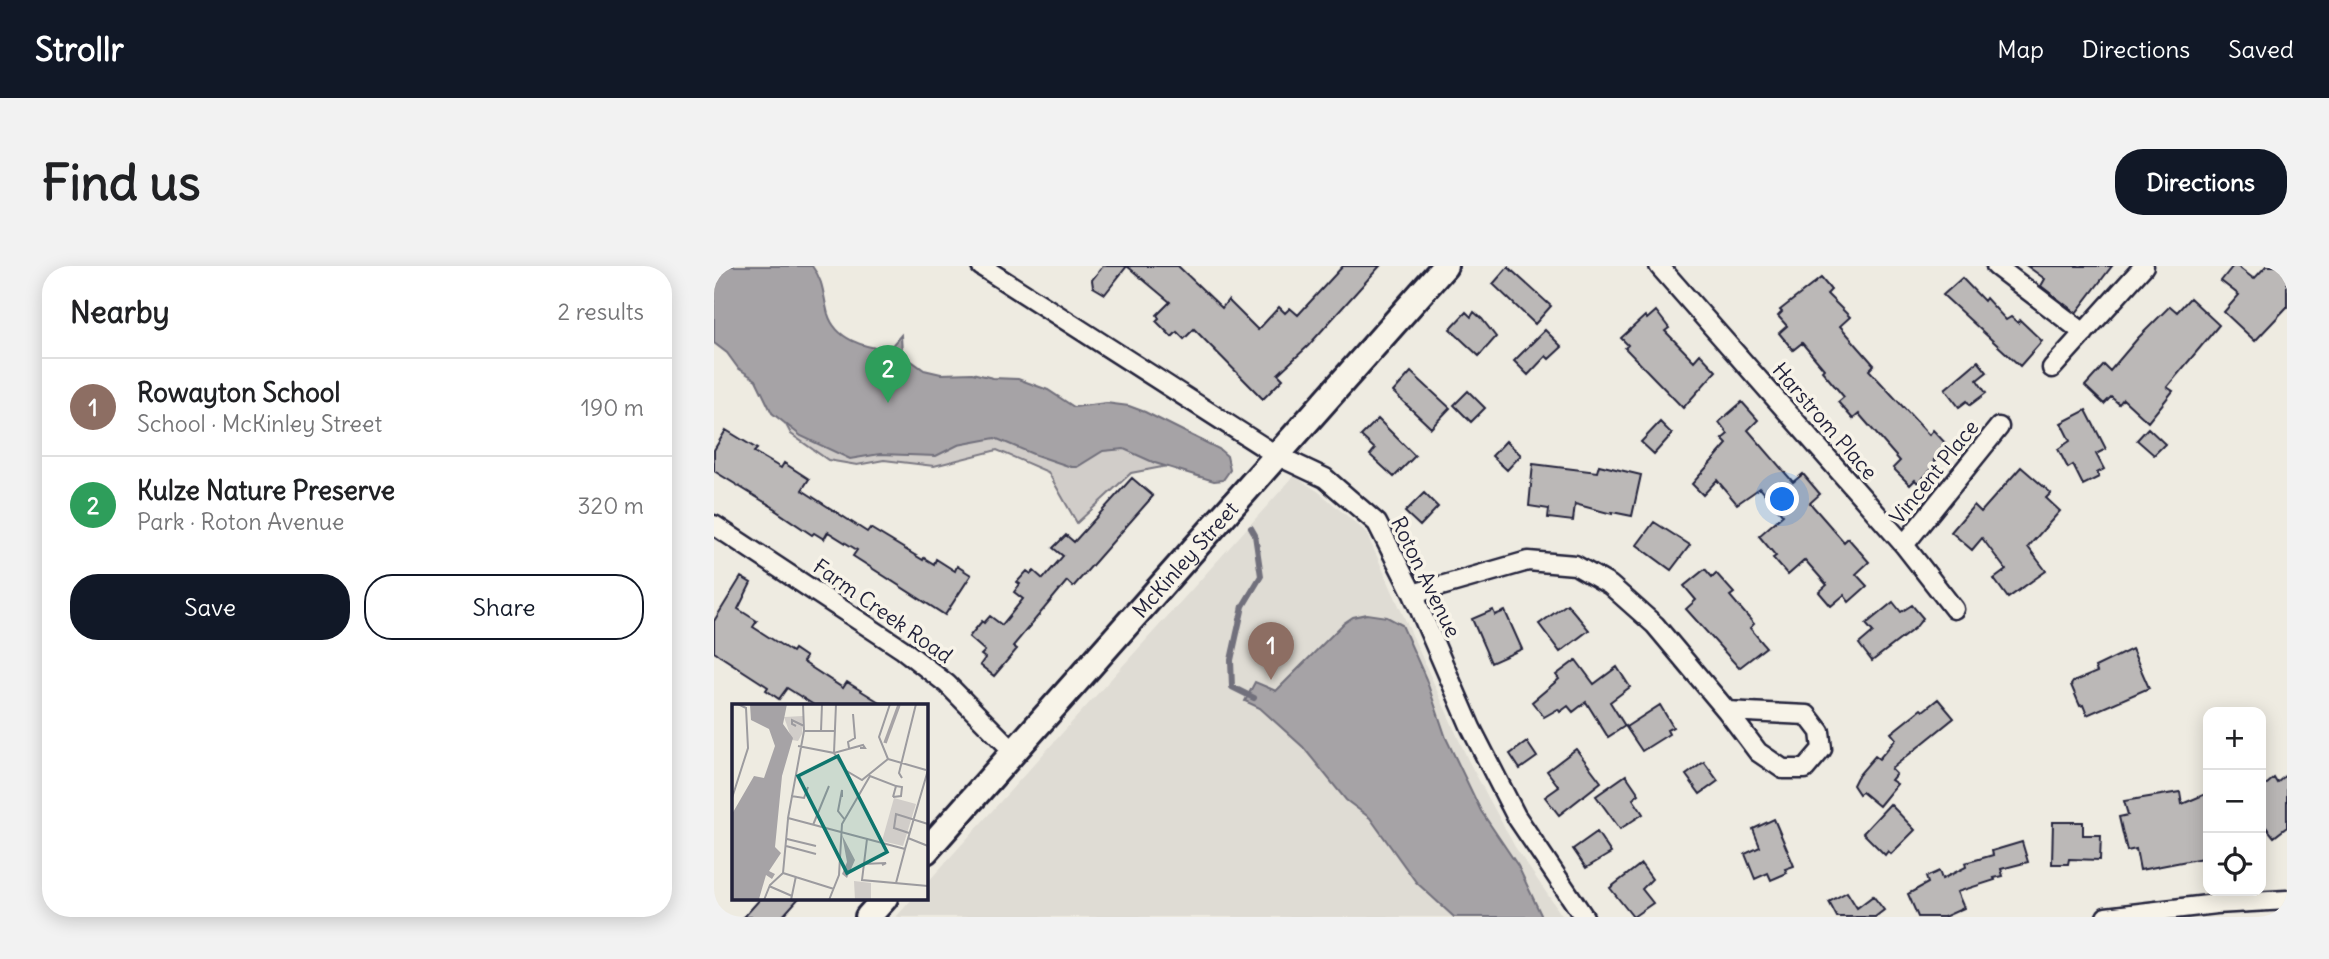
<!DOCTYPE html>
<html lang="en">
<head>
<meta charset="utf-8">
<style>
  body { margin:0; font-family:Delius,sans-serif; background:#f2f2f2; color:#202124 }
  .controls { position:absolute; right:21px; bottom:21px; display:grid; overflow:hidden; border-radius:14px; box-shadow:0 4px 18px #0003 }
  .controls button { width:63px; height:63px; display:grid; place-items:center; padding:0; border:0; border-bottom:2px solid #e0e0e0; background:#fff; color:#202124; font:35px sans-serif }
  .you { position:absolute; left:1069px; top:234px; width:24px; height:24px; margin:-18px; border:5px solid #fff; border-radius:50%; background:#1a73e8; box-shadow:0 0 0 10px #1a73e833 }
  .badge { display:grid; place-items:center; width:46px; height:46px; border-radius:50%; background:#111827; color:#fff; font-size:23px; font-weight:700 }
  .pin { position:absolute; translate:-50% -58px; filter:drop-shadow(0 2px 4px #0008) }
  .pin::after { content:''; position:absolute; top:37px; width:24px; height:21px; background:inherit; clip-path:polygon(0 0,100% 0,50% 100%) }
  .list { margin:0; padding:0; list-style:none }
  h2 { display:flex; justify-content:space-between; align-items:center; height:91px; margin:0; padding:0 28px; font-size:30px }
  h2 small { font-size:23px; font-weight:400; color:#757577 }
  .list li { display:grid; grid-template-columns:46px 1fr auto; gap:21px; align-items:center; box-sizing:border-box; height:98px; padding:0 28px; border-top:2px solid #e0e0e0 }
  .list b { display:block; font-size:26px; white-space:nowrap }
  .list p { margin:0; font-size:23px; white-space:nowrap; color:#757577 }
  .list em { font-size:23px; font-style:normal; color:#757577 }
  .actions { display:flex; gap:14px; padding:21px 28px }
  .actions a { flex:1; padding:16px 0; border:2px solid #111827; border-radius:28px; text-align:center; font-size:24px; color:#111827 }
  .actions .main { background:#111827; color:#fff }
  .icon { flex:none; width:38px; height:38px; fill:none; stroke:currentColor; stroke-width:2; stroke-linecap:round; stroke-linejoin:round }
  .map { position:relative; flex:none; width:1573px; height:651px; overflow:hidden; border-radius:28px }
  header { display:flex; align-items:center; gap:42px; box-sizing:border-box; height:98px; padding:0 35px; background:#111827; color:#fff }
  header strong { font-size:33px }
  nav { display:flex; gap:38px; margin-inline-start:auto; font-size:24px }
  .intro { display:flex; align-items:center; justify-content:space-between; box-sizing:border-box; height:168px; padding:0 42px }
  h1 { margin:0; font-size:49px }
  .button { padding:18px 32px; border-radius:28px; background:#111827; color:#fff; font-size:24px; font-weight:700 }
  main { display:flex; gap:42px; padding:0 42px }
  aside { flex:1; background:#fff; border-radius:28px; box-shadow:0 4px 18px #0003 }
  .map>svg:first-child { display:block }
  .built { fill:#dfdcd4 }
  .green { fill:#d1cdc9; stroke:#7a7882; stroke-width:2 }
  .water { fill:#a6a3a6; stroke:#716f7b; stroke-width:2 }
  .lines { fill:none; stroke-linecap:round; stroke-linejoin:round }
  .stream { stroke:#716f7b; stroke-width:6 }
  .building { fill:#bbb8b7; stroke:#22223b; stroke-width:2 }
  .street-casing { stroke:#22223b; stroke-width:23 }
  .secondary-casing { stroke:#22223b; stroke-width:30 }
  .street { stroke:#f7f3e8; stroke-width:18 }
  .secondary { stroke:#f7f3e8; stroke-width:24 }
  .labels { text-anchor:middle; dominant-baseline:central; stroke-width:7; stroke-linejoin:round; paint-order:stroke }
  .street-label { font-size:21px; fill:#22223b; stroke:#f7f3e8 }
  .inset-river { fill:none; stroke:#a6a3a6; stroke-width:3.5 }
  .inset-road { fill:none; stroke:#9c9b9f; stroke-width:2 }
  .view { fill:#0f766e; fill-opacity:0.15; stroke:#0f766e; stroke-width:3.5 }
  .inset-edge { fill:none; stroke:#22223b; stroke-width:3.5 }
</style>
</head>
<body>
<header>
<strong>Strollr</strong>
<nav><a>Map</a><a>Directions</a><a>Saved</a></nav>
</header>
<div class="intro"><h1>Find us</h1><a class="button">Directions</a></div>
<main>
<aside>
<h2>Nearby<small>2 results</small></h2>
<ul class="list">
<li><span class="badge" style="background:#8d6e63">1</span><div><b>Rowayton School</b><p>School · McKinley Street</p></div><em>190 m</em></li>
<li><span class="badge" style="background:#2e9e5b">2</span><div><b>Kulze Nature Preserve</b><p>Park · Roton Avenue</p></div><em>320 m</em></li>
</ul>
<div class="actions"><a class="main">Save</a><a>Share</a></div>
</aside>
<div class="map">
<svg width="1573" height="651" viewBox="0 0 1573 651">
  <rect width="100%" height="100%" fill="#eeebe1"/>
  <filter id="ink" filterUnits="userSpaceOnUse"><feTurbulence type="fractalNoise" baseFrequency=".0143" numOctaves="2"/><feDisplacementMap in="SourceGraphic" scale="14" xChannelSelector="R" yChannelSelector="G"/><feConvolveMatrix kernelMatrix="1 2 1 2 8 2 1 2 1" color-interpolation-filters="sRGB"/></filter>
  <g filter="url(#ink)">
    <path class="built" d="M580 210 605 226 652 266 754 494 801 581 849 651H182L199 632H212V618Z"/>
    <path class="green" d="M0 0 122 72 157 107 469 197 417 207 363 257 334 206 283 184 220 200 170 194 143 199 114 194 77 168 47 112Z"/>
    <path class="water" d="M0 0H98C110 15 109 30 114 48 122 74 150 81 174 84L187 69 188 88 210 104 227 108 258 107 279 112 304 113 334 124 360 141 392 137 415 140 431 146 505 183 513 190 516 204 509 214 500 215 441 197 410 183 389 185 363 201H357L319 188 281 172 244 179 222 190 166 188 136 193 87 170 58 147 42 114 24 102 13 87 0 77Z
      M653 348 673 351 688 359 712 413 732 472 767 545 804 600 828 651H740L702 616 656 552 632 534 589 481 546 442 531 435 541 416 562 425 630 357 639 351Z"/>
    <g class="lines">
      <path class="stream" d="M537 262 541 269 547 310 529 340 517 394 518 421 540 432"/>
    </g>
    <path class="building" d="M389 0H413L391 28 379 21 378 14Z
      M413 0H464L508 42 514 34 544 64 565 41 571 47 576 42 584 49 629 0H666L594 80 564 108 569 113 549 133 480 63 470 73 463 66 458 71 442 55 445 52 443 49 456 36Z
      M1313 0H1398L1362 47 1327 20 1331 13Z
      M1519 0H1523L1540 13 1552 0H1573V41L1541 75 1510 46 1525 29 1507 15Z
      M794 1 837 40 821 58 779 18Z
      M1107 12 1117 24 1113 28 1136 51 1126 60 1160 99 1155 104 1215 169 1219 164 1234 180 1220 194 1222 196 1218 199 1220 201 1204 217 1201 214 1196 219 1179 202 1186 195 1145 148 1139 153 1124 136 1130 131 1108 105 1110 103 1088 77 1079 84 1065 67 1073 60 1064 50 1068 46 1066 44Z
      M1248 12 1270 35 1272 32 1292 54 1297 51 1304 57 1306 54 1328 75 1306 100 1229 29Z
      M1476 32 1505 59 1453 121 1459 125 1434 156 1409 133 1405 138 1397 131 1390 138 1371 120 1390 99 1396 105 1424 72 1456 40 1463 46Z
      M942 45 955 62 951 65 980 95 986 88 1002 105 969 142 911 82 914 79 907 72 931 50 933 53Z
      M752 46 757 51 760 46 768 53 782 71 765 90 736 63Z
      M831 64 848 81 835 93 832 90 814 109 800 95Z
      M1264 95 1273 106 1263 114 1272 127 1256 139 1253 135 1245 141 1231 123Z
      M697 106 736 142 717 162 679 126Z
      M754 125 771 142 757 156 740 139Z
      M1028 136 1044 154 1034 164 1079 216 1089 208 1106 228 1096 237 1130 276 1134 272 1155 296 1142 308 1153 320 1135 336 1130 329 1117 340 1105 326 1113 319 1091 294 1074 309 1059 292 1062 290 1045 270 1069 249 1046 222 1023 238 1003 214 989 229 978 218 1013 178 1008 173 1014 168 1005 156Z
      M1372 144 1392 183 1382 188 1390 203 1383 207 1385 211 1369 219 1359 199 1354 202 1344 183 1356 175 1347 157Z
      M664 153 701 190 680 211 656 189 661 183 647 170Z
      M946 156 958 168 940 188 927 176Z
      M1434 162 1451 178 1440 189 1423 174Z
      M12 164 43 183 40 186 67 202 70 197 95 213 88 224 153 266 156 262 209 294 210 292 220 298 222 293 241 305 243 300 257 309 231 349 139 290 143 284 114 266 110 273 100 267 98 269 61 244 62 243 0 205V184Z
      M792 175 807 189 793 204 778 190Z
      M819 198 883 206 885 199 927 209 918 250 898 246V248L861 238 859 255 834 252 835 243 815 240Z
      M1307 201 1337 227 1332 232 1346 245 1314 281 1332 305 1294 332 1280 313 1292 304 1268 272 1258 284 1237 266 1260 239 1267 246Z
      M418 212 439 230 359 321 353 315 299 380 303 383 280 410 266 399 271 392 267 389 271 385 255 371 268 355 270 357 276 350 288 359 309 333 300 326 306 318 303 316 313 305 317 308 320 305 329 313 349 290 339 282 352 269 360 276Z
      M710 227 724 241 706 260 691 246Z
      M940 256 976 279 957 304 923 279Z
      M991 303 998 311 1002 307 1020 327 1016 330 1040 358 1036 362 1052 381 1025 402 972 343 982 334 970 320Z
      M27 311 37 317 24 343 43 355 39 361 78 386 80 383 92 391 89 396 129 422 133 416 170 439H100L73 422 65 433 52 424 54 421 0 386V355Z
      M1179 336 1187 346 1198 339 1209 352 1201 362 1158 395 1145 378 1159 366 1152 358Z
      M853 338 875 364 846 386 825 358Z
      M779 344 781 349 791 345 808 383 777 397 758 353Z
      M1418 383 1435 422 1373 449 1369 439 1366 440 1357 419 1359 416 1383 406 1381 401Z
      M862 394 880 418 903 401 916 421 896 436 911 460 894 471 872 436 859 446 854 440 846 446 844 443 830 451 818 436 845 413 842 409Z
      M1224 433 1240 452 1177 503 1182 508 1177 514 1183 518 1165 540 1148 526 1145 528 1139 519 1143 511 1161 490 1165 493 1182 473 1177 467 1207 443 1209 445Z
      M946 439 959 461 953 464 955 468 928 485 912 461Z
      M813 476 823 491 806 503 796 488Z
      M862 483 887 516 845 549 831 531 845 521 833 505Z
      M990 496 1004 515 986 528 972 509Z
      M1573 508V561L1560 571 1547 555V523L1560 512 1563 517Z
      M912 509 925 528 919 533 929 548 906 563 882 530Z
      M1466 526 1468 538 1494 527V591L1426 604 1422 583 1413 585 1405 551 1414 549 1410 535Z
      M1176 538 1201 564 1177 588 1174 585 1171 589 1149 567Z
      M1060 553 1080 600 1071 603 1073 607 1057 614 1054 607 1041 613 1031 588 1046 581 1039 563Z
      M1339 556H1369V569H1387L1386 594 1355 593 1354 598H1338Z
      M883 566 897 587 872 602 859 583Z
      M1308 576 1314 596 1287 603 1289 610 1280 612 1281 614 1243 626 1250 642 1230 651H1204L1194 628 1214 617 1212 611 1225 605 1228 613 1252 601 1251 597 1279 589 1278 585Z
      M927 598 938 613 928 623 939 637 919 651 896 622Z
      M1133 626 1143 642 1159 630 1170 644 1161 651H1123L1115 636Z
      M47 632H85L68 651H30Z"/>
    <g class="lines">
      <defs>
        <path id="street" d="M267 0 562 189 611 212 663 257 699 328 757 462 802 550 870 651
          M945 0 1190 279 1240 343
          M1282 0 1370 67
          M1338 102 1430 0
          M0 259 188 383 233 418 299 485
          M1190 279 1285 161
          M699 328 814 295 861 299 896 319 941 359 1013 445 1044 486 1069 503H1091L1108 483 1106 466 1093 449 1013 445
          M1392 651 1502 638 1573 634"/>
        <g id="secondary">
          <path id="s1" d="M212 585 731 0"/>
          <path d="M154 651 171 632"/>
        </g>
      </defs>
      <use href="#street" class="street-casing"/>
      <use href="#secondary" class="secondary-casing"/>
      <use href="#street" class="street"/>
      <use href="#secondary" class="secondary"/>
    </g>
  </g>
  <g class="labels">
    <g class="street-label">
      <text transform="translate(1111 155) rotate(49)">Harstrom Place</text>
      <text transform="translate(1220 206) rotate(-51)">Vincent Place</text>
      <text stroke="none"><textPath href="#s1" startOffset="390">McKinley Street</textPath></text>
      <text transform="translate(712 311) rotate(64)">Roton Avenue</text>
      <text transform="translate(169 345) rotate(35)">Farm Creek Road</text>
    </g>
  </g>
  <g transform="translate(18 438)">
    <rect width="196" height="196" fill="#eeebe1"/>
    <path d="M71 12 70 30 66 37 60 36 52 13ZM162 94 184 100 171 142 150 137ZM122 177 139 179V196H123Z" fill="#d1cdc9"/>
    <path d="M18 0H55L51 20 61 34 50 72 43 143 49 149 37 167 43 170 40 175 34 171 27 195 0 196V110L22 72 32 74 43 42 37 25 19 16ZM110 131 123 156 115 174 110 170 115 158Z" fill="#a6a3a6"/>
    <path class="inset-river" d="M153 39 167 1"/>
    <path class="inset-road" d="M71 0 72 27 56 114 173 145M104 0 102 49 131 41 133 44H128M64 22 60 20V16L72 22M72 27H103M89 27 90 0M66 42 102 49 113 66 130 76 156 55M117 44 116 38 123 34 121 10M156 55 147 33 158 0M156 55 194 66M170 74 167 69 184 0M59 92 72 94 76 83M110 93V86L106 107 113 116M161 93 169 92 170 83 164 82M0 94 16 44 14 4 6 0M81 121 97 82M177 129 162 124 164 110 196 120M176 134 196 142M55 135 84 142M135 135 130 176 196 182M54 142 84 150M173 145 196 66M131 160 154 159 150 161M51 169 102 185M164 179 173 145M37 182 60 192M32 196 38 181 51 169 56 115M59 196 64 172M97 196 107 171 110 120 138 72 164 82 161 93"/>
    <path class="view" d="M106 52 155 148 115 169 66 72Z"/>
    <rect width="196" height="196" class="inset-edge"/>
  </g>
</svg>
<div class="controls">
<button>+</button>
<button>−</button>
<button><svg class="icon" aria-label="locate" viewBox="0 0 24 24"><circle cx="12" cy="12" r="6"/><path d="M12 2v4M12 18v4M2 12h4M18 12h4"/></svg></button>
</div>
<div class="you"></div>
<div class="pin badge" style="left:557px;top:414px;background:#8d6e63">1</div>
<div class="pin badge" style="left:174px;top:137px;background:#2e9e5b">2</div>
</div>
</main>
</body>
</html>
